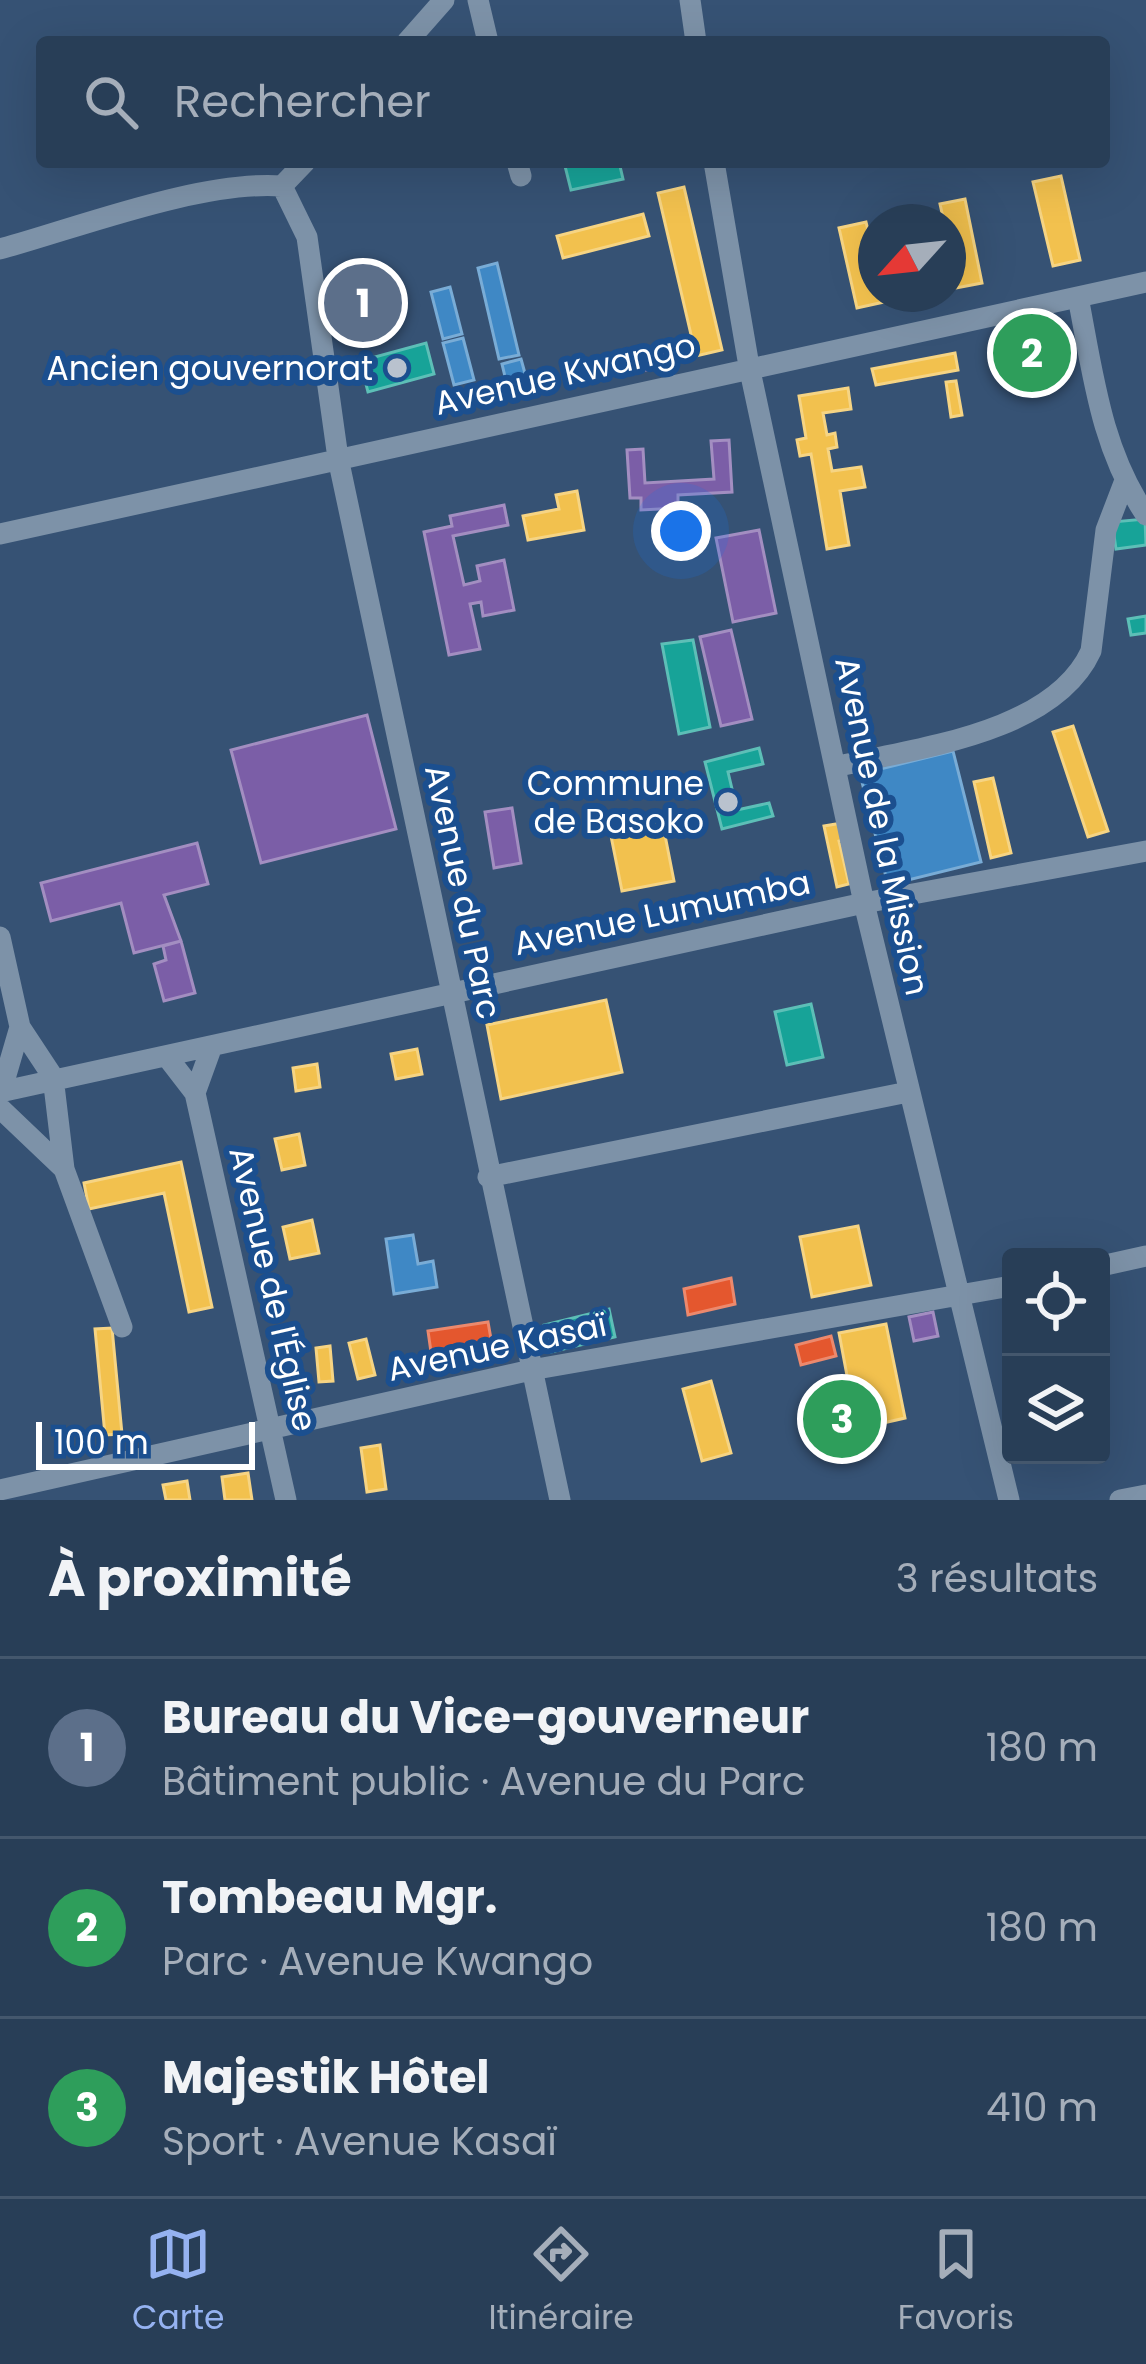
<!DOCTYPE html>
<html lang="fr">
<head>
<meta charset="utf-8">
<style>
  body { margin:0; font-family:Poppins,sans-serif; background:#344961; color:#f1f3f6 }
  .controls { position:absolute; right:36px; bottom:36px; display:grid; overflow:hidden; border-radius:12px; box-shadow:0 12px 48px #0002 }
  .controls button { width:108px; height:108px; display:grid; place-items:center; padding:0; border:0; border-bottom:3px solid #44576d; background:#283e57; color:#f1f3f6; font:60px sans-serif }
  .compass { position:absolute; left:858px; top:204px; width:108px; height:108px; border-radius:50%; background:#283e57; box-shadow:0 12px 48px #0002; rotate:243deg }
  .scale { position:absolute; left:36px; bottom:30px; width:219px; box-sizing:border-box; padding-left:12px; border:6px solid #fff; border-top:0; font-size:33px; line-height:42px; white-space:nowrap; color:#fff; -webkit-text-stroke:9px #1b4f8f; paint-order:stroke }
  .you { position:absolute; left:681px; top:531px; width:42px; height:42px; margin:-30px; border:9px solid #fff; border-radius:50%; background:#1a73e8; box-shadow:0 0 0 18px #1a73e833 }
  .badge { display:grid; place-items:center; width:78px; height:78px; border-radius:50%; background:#95b2f1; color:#fff; font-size:39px; font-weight:700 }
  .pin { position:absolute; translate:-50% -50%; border:6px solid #fff; box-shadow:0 3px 12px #0006 }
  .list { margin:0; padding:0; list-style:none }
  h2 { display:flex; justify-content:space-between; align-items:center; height:156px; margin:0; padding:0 48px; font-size:51px }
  h2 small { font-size:39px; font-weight:400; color:#a5aeba }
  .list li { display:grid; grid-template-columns:78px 1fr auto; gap:36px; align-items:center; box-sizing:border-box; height:180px; padding:0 48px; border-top:3px solid #44576d }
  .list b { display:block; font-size:45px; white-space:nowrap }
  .list p { margin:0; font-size:39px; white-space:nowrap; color:#a5aeba }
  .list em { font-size:39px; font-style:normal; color:#a5aeba }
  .icon { flex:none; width:66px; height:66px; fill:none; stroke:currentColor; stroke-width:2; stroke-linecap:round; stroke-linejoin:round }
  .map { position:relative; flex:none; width:1146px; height:1500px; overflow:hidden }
  .search { position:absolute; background:#283e57; box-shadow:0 12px 48px #0002; left:36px; right:36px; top:36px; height:132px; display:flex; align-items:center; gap:30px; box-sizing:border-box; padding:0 42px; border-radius:12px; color:#a5aeba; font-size:45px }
  .sheet { height:696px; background:#283e57 }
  nav { display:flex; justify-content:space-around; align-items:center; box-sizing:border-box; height:168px; border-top:3px solid #44576d; background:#283e57; font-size:33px; color:#a5aeba }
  nav a { display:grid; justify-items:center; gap:6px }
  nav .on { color:#95b2f1 }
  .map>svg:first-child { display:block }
  .homes { fill:#f2c14e; stroke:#f6d483; stroke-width:3 }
  .shops { fill:#e4572e; stroke:#ec896d; stroke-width:3 }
  .offices { fill:#7b5ea7; stroke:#a38ec1; stroke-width:3 }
  .schools { fill:#3f88c5; stroke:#79acd6; stroke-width:3 }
  .public { fill:#17a398; stroke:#5dbfb7; stroke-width:3 }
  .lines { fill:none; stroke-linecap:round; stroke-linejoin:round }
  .minor { stroke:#7d92a8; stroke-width:21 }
  .poi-dot { fill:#b9c2ce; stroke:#1b4f8f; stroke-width:4.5 }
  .labels { text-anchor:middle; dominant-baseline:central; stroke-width:12; stroke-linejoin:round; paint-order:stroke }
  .poi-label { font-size:33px; fill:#fff; stroke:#1b4f8f; text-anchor:end }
  .street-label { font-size:33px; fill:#fff; stroke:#1b4f8f }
</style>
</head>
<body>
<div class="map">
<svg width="1146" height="1500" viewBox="0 0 1146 1500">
  <rect width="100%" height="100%" fill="#365274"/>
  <path class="homes" d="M1061 176 1080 260 1053 266 1033 182Z
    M684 187 722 350 696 356 658 193Z
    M965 199 982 283 956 288 948 222H944L940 204Z
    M643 214 649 236 563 258 557 236Z
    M866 222 876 263V294H883L884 302 857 308 839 228Z
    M955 353 958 370 876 385 872 369Z
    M956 381 962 415 951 417 946 382Z
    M848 388 851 409 823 413 827 435 835 433 837 447 828 449 832 471 861 467 865 487 840 491 849 545 827 549 811 454 800 456 797 440 806 438 799 396Z
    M577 491 584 530 528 540 523 516 559 509 556 495Z
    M1073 726 1108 831 1088 837 1053 732Z
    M993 778 1011 853 991 858 974 782Z
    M662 820 674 881 622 891 610 831Z
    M842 823 846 839 839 841 849 884 837 887 824 826Z
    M606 1000 622 1072 501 1099 487 1025Z
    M417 1049 422 1074 396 1079 391 1054Z
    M317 1064 320 1087 296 1091 293 1068Z
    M299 1134 305 1165 282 1170 275 1139Z
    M181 1162 212 1307 189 1312 164 1193 89 1209 84 1183Z
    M312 1220 319 1253 290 1259 283 1227Z
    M858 1226 871 1285 812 1297 800 1237Z
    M886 1324 905 1418 857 1429 839 1333Z
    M112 1328 122 1434 105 1435 95 1329Z
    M366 1339 375 1375 358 1379 349 1343Z
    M330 1346 333 1381 319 1382 316 1348Z
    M711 1381 731 1453 702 1461 683 1389Z
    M380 1445 386 1489 367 1492 361 1448Z
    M248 1473 252 1500H225L222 1477Z
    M187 1481 190 1500H166L163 1485Z"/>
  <path class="shops" d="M749 892 753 905 735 911 731 897Z
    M731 1278 735 1304 688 1315 684 1289Z
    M488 1322 494 1356 433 1366 428 1331Z
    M831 1336 836 1356 801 1365 796 1345Z"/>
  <path class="offices" d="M672 348 674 364 646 370 643 354Z
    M729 440 732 492 678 495V508L641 510V498H630L627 450 643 449 645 483 714 479 711 441Z
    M504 505 508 525 453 536 464 585 480 581 477 566 504 560 514 610 483 616 481 602 470 604 480 649 449 655 424 532 452 526 450 516Z
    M759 530 776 613 733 622 716 538Z
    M731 630 752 719 721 726 700 637Z
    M367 715 396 829 261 863 231 750Z
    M512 808 521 863 494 868 485 812Z
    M197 843 208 884 164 895 181 941 134 953 121 903 51 921 41 883Z
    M181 941 195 993 164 1001 154 964 166 960 163 946Z
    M933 1312 938 1336 914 1341 909 1317Z"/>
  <path class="schools" d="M497 263 519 355 499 359 478 268Z
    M450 287 462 334 443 339 431 292Z
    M463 338 474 380 454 385 443 343Z
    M521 359 528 384 508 389 502 364Z
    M953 751 981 862 888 885 860 774Z
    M413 1235 418 1264 433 1261 437 1287 394 1294 386 1239Z"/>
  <path class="public" d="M564 162H619L623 179 571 190Z
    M373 289 380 334 357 338 349 293Z
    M426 343 434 374 368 392 360 361Z
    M1145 519 1146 545 1116 549 1112 522Z
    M1146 616V633L1131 635 1128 619Z
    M693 640 710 727 679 734 662 644Z
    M759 748 763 764 728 772 737 810 769 803 773 816 722 829 705 762Z
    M811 1004 823 1057 787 1065 775 1012Z
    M609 1309 615 1337 551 1352 544 1325Z"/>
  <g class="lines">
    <path class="minor" d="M478 0 488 42
      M690 0 696 42
      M407 42 444 0
      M517 162 521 176
      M714 162 749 366 864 903 1009 1500
      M282 186 305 162
      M0 249C80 227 202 180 282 186L307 237 338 458 560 1500
      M1078 297C1093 374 1101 449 1146 515
      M0 534 1146 282
      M835 767C915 748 1053 734 1091 651L1106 530 1124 483
      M0 937 20 1027 53 1077 64 1169 122 1327
      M168 1058 195 1093 286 1500
      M0 1092 864 903 1146 851
      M1 1092 20 1027
      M195 1093 212 1046
      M0 1108 64 1169
      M488 1177 908 1092
      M1101 1266 1146 1256
      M0 1490 531 1370 1011 1286
      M1120 1500 1146 1495"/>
  </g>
  <g class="poi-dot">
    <circle cx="397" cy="368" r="12"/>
    <circle cx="728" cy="802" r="12"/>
  </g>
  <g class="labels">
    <g class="poi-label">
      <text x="373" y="368">Ancien gouvernorat</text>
      <text x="704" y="783">Commune<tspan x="704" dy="38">de Basoko</tspan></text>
    </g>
    <g class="street-label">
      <text transform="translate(565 374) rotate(-13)">Avenue Kwango</text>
      <text transform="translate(882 826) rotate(78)">Avenue de la Mission</text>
      <text transform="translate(463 892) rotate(78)">Avenue du Parc</text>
      <text transform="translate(662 913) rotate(-12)">Avenue Lumumba</text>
      <text transform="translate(273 1289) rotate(77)">Avenue de l'Église</text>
      <text transform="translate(497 1347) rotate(-12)">Avenue Kasaï</text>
    </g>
  </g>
</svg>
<div class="controls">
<button><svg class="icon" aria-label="locate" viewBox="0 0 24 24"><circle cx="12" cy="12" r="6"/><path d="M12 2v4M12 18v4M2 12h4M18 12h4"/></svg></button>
<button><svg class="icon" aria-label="layers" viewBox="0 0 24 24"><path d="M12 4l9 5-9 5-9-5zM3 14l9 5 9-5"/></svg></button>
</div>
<svg class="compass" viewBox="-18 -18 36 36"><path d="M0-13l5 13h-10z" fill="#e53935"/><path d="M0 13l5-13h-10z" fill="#a5aeba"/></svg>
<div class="scale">100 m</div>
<div class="you"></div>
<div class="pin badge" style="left:363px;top:303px;background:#5c6f8a">1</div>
<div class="pin badge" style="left:1032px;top:353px;background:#2e9e5b">2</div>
<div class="pin badge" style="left:842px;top:1419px;background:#2e9e5b">3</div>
<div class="search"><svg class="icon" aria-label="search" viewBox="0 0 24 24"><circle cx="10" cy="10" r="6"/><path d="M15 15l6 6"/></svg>Rechercher</div>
</div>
<section class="sheet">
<h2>À proximité<small>3 résultats</small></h2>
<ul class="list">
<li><span class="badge" style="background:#5c6f8a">1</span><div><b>Bureau du Vice-gouverneur</b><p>Bâtiment public · Avenue du Parc</p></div><em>180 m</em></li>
<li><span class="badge" style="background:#2e9e5b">2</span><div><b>Tombeau Mgr.</b><p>Parc · Avenue Kwango</p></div><em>180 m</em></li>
<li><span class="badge" style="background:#2e9e5b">3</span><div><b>Majestik Hôtel</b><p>Sport · Avenue Kasaï</p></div><em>410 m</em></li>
</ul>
</section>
<nav>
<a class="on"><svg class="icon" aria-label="map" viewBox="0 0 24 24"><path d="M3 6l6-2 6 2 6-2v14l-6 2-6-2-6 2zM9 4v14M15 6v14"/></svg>Carte</a>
<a><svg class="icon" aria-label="directions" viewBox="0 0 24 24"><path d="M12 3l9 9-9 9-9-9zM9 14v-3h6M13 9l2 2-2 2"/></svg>Itinéraire</a>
<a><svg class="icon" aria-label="saved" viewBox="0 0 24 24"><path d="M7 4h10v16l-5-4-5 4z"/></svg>Favoris</a>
</nav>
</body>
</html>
